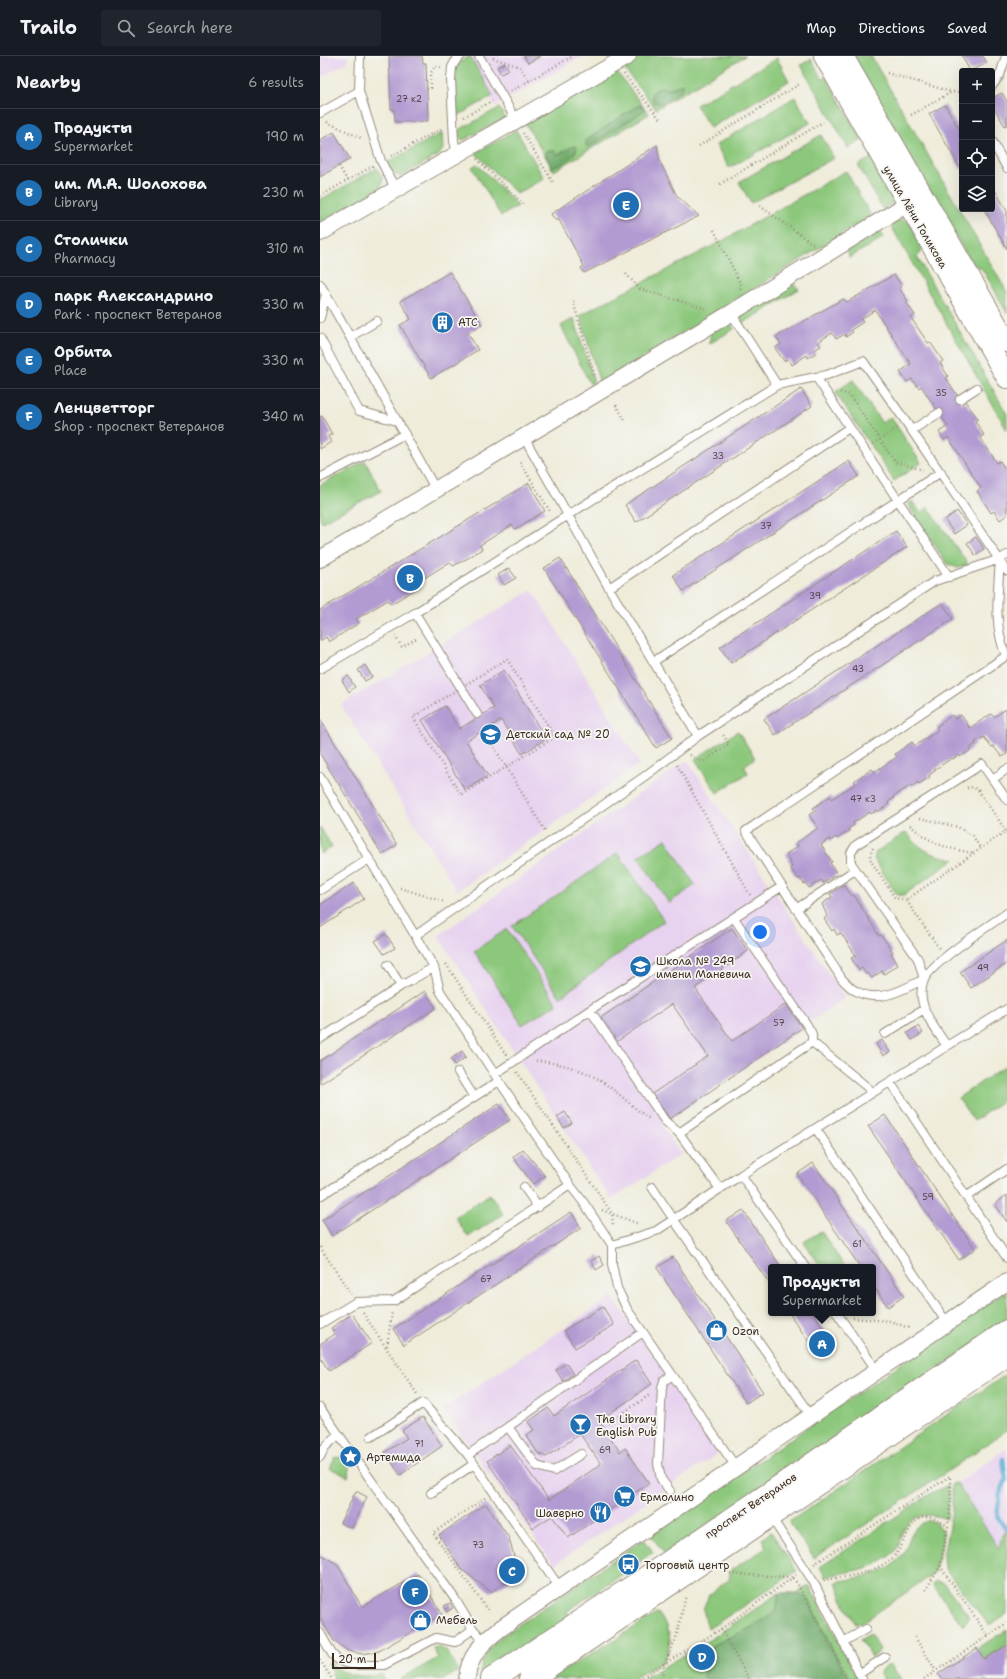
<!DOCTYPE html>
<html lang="en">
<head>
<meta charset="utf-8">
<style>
  body { margin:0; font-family:"Shantell Sans",sans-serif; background:#20242c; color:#f1f3f6 }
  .controls { position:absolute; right:12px; top:12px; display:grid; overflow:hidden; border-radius:4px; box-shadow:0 4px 16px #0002 }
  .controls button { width:36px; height:36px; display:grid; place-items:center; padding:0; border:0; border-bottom:1px solid #363941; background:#171b24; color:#f1f3f6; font:20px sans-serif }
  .scale { position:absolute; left:12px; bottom:10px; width:44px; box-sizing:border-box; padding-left:4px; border:2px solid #3b2a1e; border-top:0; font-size:11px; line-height:14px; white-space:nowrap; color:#3b2a1e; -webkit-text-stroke:3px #f6f6f2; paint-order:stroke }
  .you { position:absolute; left:440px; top:876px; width:14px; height:14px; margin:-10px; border:3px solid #fff; border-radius:50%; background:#1a73e8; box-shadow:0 0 0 6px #1a73e833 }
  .badge { display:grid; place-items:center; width:26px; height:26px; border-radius:50%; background:#1f6fb2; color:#fff; font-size:13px; font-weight:700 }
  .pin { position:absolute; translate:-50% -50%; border:2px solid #fff; box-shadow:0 1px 4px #0006 }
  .popup { position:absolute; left:448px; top:1208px; width:108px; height:52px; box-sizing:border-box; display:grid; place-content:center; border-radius:4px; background:#171b24; filter:drop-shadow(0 1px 3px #0005); font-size:13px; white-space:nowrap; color:#9ea1a6 }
  .popup b { font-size:15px; color:#f1f3f6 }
  .popup::after { content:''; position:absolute; left:50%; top:100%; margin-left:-8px; border:8px solid transparent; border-top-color:#171b24 }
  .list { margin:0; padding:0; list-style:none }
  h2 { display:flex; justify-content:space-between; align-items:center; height:52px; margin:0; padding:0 16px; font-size:17px }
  h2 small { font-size:13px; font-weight:400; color:#9ea1a6 }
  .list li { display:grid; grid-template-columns:26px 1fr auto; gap:12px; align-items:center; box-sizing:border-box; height:56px; padding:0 16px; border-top:1px solid #363941 }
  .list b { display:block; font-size:15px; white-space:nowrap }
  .list p { margin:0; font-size:13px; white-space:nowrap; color:#9ea1a6 }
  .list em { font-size:13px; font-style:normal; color:#9ea1a6 }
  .icon { flex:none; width:22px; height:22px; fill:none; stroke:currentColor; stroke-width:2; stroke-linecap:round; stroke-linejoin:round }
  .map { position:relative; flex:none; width:687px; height:1623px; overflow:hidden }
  header { display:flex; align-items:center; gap:24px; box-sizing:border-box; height:56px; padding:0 20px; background:#171b24; border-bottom:1px solid #363941 }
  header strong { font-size:19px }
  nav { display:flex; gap:22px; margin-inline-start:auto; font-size:14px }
  .search { width:280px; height:36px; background:#20242c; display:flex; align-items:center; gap:10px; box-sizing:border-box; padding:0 14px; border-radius:4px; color:#9ea1a6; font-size:15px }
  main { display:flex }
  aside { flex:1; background:#171b24 }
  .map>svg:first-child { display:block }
  .built { fill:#e7d2ef }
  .green { fill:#8cc87c; stroke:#64794d }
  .forest { fill:#71ac6c; stroke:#566b45 }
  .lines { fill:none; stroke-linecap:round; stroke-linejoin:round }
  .stream { stroke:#56acd2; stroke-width:4.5 }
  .building { fill:#b29bd2 }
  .service-casing { stroke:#958b7c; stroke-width:10 }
  .minor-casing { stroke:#958b7c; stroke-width:18 }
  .tertiary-casing { stroke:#958b7c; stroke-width:22 }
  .secondary-casing { stroke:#958b7c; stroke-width:24 }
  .path { stroke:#958b7c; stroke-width:2.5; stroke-dasharray:1 3; stroke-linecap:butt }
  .service { stroke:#fff; stroke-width:8 }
  .minor { stroke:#fff; stroke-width:16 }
  .tertiary { stroke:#fff; stroke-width:20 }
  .secondary { stroke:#fff; stroke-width:22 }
  .labels { text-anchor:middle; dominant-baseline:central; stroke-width:3.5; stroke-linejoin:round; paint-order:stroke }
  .number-label { font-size:9px; fill:#59464b }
  .street-label { font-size:11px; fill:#3b2a1e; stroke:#f6f6f2 }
  .poi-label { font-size:11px; fill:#3b2a1e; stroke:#f6f6f2; text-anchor:start }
</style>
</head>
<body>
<header>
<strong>Trailo</strong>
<div class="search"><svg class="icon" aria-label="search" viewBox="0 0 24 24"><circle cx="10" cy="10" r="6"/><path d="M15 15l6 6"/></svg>Search here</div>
<nav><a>Map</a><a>Directions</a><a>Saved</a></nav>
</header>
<main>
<aside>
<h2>Nearby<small>6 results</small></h2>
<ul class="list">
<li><span class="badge">A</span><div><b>Продукты</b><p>Supermarket</p></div><em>190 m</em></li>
<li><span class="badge">B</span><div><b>им. М.А. Шолохова</b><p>Library</p></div><em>230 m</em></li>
<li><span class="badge">C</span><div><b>Столички</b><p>Pharmacy</p></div><em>310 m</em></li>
<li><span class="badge">D</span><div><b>парк Александрино</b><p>Park · проспект Ветеранов</p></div><em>330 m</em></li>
<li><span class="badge">E</span><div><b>Орбита</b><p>Place</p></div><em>330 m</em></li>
<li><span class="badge">F</span><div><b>Ленцветторг</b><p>Shop · проспект Ветеранов</p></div><em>340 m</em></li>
</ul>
</aside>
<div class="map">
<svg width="687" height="1623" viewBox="0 0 687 1623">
  <rect width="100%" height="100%" fill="#f6f6f2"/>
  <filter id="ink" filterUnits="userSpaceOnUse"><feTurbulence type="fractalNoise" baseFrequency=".025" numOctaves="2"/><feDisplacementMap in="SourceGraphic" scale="8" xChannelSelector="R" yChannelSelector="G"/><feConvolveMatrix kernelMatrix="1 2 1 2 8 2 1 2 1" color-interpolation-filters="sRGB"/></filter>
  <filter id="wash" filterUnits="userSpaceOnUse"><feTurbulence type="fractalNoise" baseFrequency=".012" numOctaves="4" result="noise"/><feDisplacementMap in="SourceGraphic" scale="16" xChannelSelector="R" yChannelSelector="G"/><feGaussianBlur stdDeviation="0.9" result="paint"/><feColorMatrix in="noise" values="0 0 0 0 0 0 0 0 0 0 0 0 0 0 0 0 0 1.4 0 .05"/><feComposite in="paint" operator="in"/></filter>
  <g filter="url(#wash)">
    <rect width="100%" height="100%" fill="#efecda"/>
    <path class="built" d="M0 0H28L27 6 0 22Z
      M146 0H263L175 50Z
      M212 534 320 708 137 835 21 649Z
      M367 704 525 942 341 1069 361 1098 291 1144 118 880Z
      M292 1240 401 1395 234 1509 123 1353Z
      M687 1392V1509L637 1427Z"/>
    <path class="green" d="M150 0 173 40 137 60 135 14 140 6Z
      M320 0H425L336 53 302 10Z
      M533 0H551L687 236V257L663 214 650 205Z
      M457 2 469 25 390 72 376 49Z
      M491 3 502 23 506 21 542 84 528 92 481 9Z
      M296 15 329 58 234 115 205 67Z
      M475 41 490 67 409 112 396 89Z
      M179 52 185 62 145 83 142 84 136 80 137 75Z
      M196 74 224 122 197 138 155 97Z
      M122 77 123 93 119 99 81 120C73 119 71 114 66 107Z
      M501 79 514 102 431 147 419 126Z
      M553 101 573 140 572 146 563 154 538 109Z
      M157 108 198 150 181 160 152 111Z
      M57 112 63 124 60 132 0 167V144Z
      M526 115 551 160 280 328 260 259 404 184Z
      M582 163 589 166 602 190 601 197 597 201 687 358V374L570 168Z
      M559 173 564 181 529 202 527 192Z
      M471 226 479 233 422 268 418 260Z
      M254 262 274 326 270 328 241 270Z
      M409 265 414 273 389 288 391 276Z
      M533 324 562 367 571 361 601 407 574 425 515 336Z
      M45 405 61 435 2 466 0 463V429Z
      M592 445 601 457 608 451 648 508 638 512 627 508 592 455 589 448Z
      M418 675 435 702 424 710 428 717 397 737 375 703Z
      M0 771 12 791 0 798Z
      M586 776C601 795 612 799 635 803L584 839H577L554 803 556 796Z
      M346 783 375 829 349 847 318 801Z
      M298 797 344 865 240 941 192 870Z
      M187 873 237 948 202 969 154 895Z
      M685 1010 687 1013V1042L654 1065 638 1042Z
      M170 1138 183 1158 148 1181 135 1161Z
      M501 1175 525 1211H501L484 1186Z
      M687 1235V1265L345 1499 331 1479Z
      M687 1318V1374L627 1416 494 1502 469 1466Z
      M20 1401 22 1402 30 1413 28 1421 10 1412 15 1402Z
      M637 1427 679 1493 682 1479 687 1469V1558L669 1569 624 1512 623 1501 632 1455V1428Z
      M628 1429 629 1440 627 1463C607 1456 590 1458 581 1479 579 1483 580 1488 578 1491 576 1495 570 1499 567 1502 548 1515 527 1515 505 1521L500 1511 613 1436Z
      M610 1464C615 1466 620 1469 622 1475 625 1485 617 1506 614 1517L542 1567H535L523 1545 516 1526C535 1522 559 1520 575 1507 593 1492 584 1471 610 1464Z
      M451 1476 477 1515 388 1573 383 1553 389 1539 409 1523 411 1514 446 1492 442 1483Z
      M324 1483 333 1496 317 1508 314 1504 303 1512 306 1516 247 1555 251 1562 164 1620 161 1619C157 1611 171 1589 178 1583Z
      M616 1525 624 1527 648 1559V1563L643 1570 612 1528Z
      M489 1529 538 1623H530L514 1597 487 1541 477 1537Z
      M459 1537 456 1556 430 1572 398 1588 417 1623H323L394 1581Z
      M338 1557 347 1570 350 1583 348 1596 342 1606 312 1623H230Z
      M687 1574V1589L664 1603 657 1592Z
      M550 1578 560 1593 556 1599 552 1601 540 1584Z
      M116 1591C128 1591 133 1606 138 1614L137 1616 125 1623H80L118 1602 113 1592Z
      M11 1606C22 1621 44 1621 61 1618L64 1623H14L8 1607Z
      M570 1608 581 1623H563L560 1618 561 1614Z"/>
    <path class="forest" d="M362 28 364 29 360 35 344 47H334C330 39 332 37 338 31L348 33Z
      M321 49 325 54 269 91 266 90V84L315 51Z
      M253 90 257 91C256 101 240 110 231 112L226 99 227 95H235L237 99Z
      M459 1537H477L487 1541 514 1597 530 1623H384L385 1603 393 1589 430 1572 456 1556Z"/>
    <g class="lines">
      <path class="stream" d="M683 1403 686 1424 680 1438 677 1460 687 1474"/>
    </g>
    <g id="blocks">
      <path class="building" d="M69 0H102L103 7H106L108 65 75 66 74 53H71Z
        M204 0H220L208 7Z
        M642 0H663L667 7 650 15Z
        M185 7 189 14 181 18 177 11Z
        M682 37 687 45V69L685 70 672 49V42Z
        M625 49 642 78V115L609 58Z
        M14 76 30 103 0 121V84Z
        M337 89 340 106 357 140 379 160 264 217 261 212 264 210 239 164H235L231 158Z
        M672 129 687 155V193L664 153H672Z
        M130 216 162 269 148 277 158 294 111 322 80 269 91 263 80 245Z
        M574 219 582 230 579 232 588 245 586 246 595 259 591 262 608 287 610 286 623 305 620 307 628 320 626 322 642 347 645 345 658 363 655 365 664 379 660 381 677 407 680 405 687 416V459L680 464 674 455 671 457 657 435 661 432 628 381 624 384 619 376 628 370 601 330 599 332 592 323 587 326 580 316 591 308 555 254 541 263 543 266 531 274 533 276 526 281 525 278 516 283 512 277 498 286 501 290 494 294 496 297 488 302 487 299 472 309 468 303 464 305 455 292 461 288 456 281 523 243 527 246Z
        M481 333 492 350 316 466 305 449Z
        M2 360 12 378 8 380 11 386 0 393V361Z
        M529 405 539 420 363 535 353 519Z
        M209 427 225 455 195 473 192 469 160 489 162 493 148 502 133 510 130 506 98 526 101 530 71 548 68 544 36 563 39 567 9 586 6 581 0 585V554Z
        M637 455 647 469 634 478 625 464Z
        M576 475 587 491 411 607 400 591Z
        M656 481 664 493 655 499 647 487Z
        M240 502 352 682 336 692 224 512Z
        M189 512 196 522 184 529 178 519Z
        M622 547 633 563 455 679 444 663Z
        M45 609 52 621 45 625 38 614Z
        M184 614 226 683 202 698 181 664 146 685 168 720 145 734 102 664 125 650 139 673 174 652 160 629Z
        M28 620 35 631 29 636 22 624Z
        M686 653 687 698 682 701 673 690 671 691 664 681 655 686 656 688 650 692 651 694 640 701 639 699 633 703 632 702 614 714 615 715 609 719 610 721 599 728 598 726 592 731 591 729 573 741 574 742 568 746 569 748 558 756 557 754 551 758 550 756 533 767 534 769 528 773 529 775 517 783 516 781 510 785 509 783 501 789 512 806 510 807 517 818 503 827 501 824 489 832 486 827 484 828 480 822 478 823 470 812 472 811 466 798 478 790 476 787 498 772 489 759 495 755 493 752 510 740 512 743 536 727 534 725 552 713 554 716 577 701 575 698 592 686 595 690 618 674 616 671 632 659 635 663 641 659 650 672 671 658 674 661Z
        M0 663 77 789 62 798 0 698Z
        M34 827 44 843 0 872V849Z
        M524 829 532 840 534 839 559 880 561 879 573 896 571 897 578 909 564 918 562 915 552 922 548 917 546 918 542 912 539 914 531 902 536 900 521 877 517 879 514 873 512 875 504 863 507 860 502 848 512 841 510 838Z
        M412 872 428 895 375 932 412 985 466 948 482 972 350 1063 332 1038 388 1000 352 948 296 986 279 963Z
        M66 878 75 892 64 898 55 885Z
        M687 884V907L651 932 640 916Z
        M105 935 116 952 0 1028V1005Z
        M598 970 603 977 592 984 587 977Z
        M562 984 570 996 563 1000 556 988Z
        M142 995 146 1001 135 1009 131 1003Z
        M179 1048 190 1064 12 1180 2 1164Z
        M245 1056 252 1067 244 1072 237 1061Z
        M565 1059 655 1193 639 1204 548 1070Z
        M203 1093 225 1120 213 1128 193 1101Z
        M493 1107 584 1240 568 1251 553 1229V1211H540L477 1118Z
        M687 1139V1166L675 1148Z
        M423 1154 461 1211H451V1230L406 1165Z
        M251 1156 261 1172 84 1289 73 1273Z
        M279 1200 284 1209 276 1214 271 1205Z
        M353 1201 443 1336 426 1347 337 1212Z
        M283 1251 294 1269 255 1292 244 1274Z
        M469 1257H493L514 1288 498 1299Z
        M32 1258 52 1287 9 1315 0 1301V1288L15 1278 11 1272Z
        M316 1304 332 1328 279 1365 300 1396 305 1392 329 1427 248 1482 232 1460 213 1472 167 1405 190 1389 229 1444 281 1408 260 1378 226 1401 218 1397 206 1379 214 1374 208 1366 228 1352 234 1360Z
        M246 1307 253 1318 243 1325 236 1314Z
        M103 1361 122 1390 80 1419 65 1396 87 1382 82 1374Z
        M36 1435 47 1441 32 1472 20 1467Z
        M166 1448 189 1482 199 1519 171 1536 141 1513 119 1479Z
        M0 1498 17 1508 42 1551 98 1518 122 1558 59 1595 42 1598 28 1595 14 1585 0 1562Z
        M130 1547 133 1552 127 1556 124 1550Z
        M687 1589V1623H621L618 1618 657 1592 664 1603Z"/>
    </g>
  </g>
  <g filter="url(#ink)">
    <use href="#blocks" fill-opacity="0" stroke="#958b7c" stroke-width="1"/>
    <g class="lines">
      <defs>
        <path id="service" d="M159 0 196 64
          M672 30 680 19 686 0
          M39 35 40 0
          M0 57 39 35 61 105 76 134
          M672 85 687 112
          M137 98 134 85 131 23 132 11 136 4 141 0
          M0 228 116 434
          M411 257 457 329 496 321 629 521
          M0 262 6 238
          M30 281 57 265
          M0 282 39 355 77 365
          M496 321 507 319 543 305 586 366 687 515
          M640 343 657 332
          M592 374 619 357
          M204 381 289 532 378 680
          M0 422 85 378
          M680 503C678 537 673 568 686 600L426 775 522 923C526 927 531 933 536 935 559 948 582 934 604 923L598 903 531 807V797L536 789 662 708 687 744
          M289 532 529 372
          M95 557 157 658
          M333 606 621 416
          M0 613 95 557 248 459 457 329
          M0 721 114 911 120 935 179 1025 250 1129 264 1147 292 1189V1208L297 1232 307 1253 416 1411
          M673 723 687 713
          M0 834 49 803
          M476 853 535 814
          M414 862 487 969 492 978V986L553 1036
          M96 879 325 720 378 680 615 525 680 503 687 499
          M68 909 81 930
          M270 954 345 1065 359 1077 400 1133
          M565 978 604 953
          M0 983 81 930 114 911
          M627 990 687 953
          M138 1016 154 1041
          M175 1018 270 954 461 831
          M570 1026 687 1202
          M496 1073 627 1267
          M359 1077 492 986
          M421 1119 485 1211
          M204 1131 218 1151
          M332 1131 354 1164 491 1360
          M0 1140 179 1025
          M646 1141 687 1113
          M292 1189 336 1175 421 1119 627 990C615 973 594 947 604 924 610 907 670 869 687 857
          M517 1257 557 1315
          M0 1268 36 1246 74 1245 250 1129
          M0 1352 135 1543 153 1573 164 1585
          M188 1371 217 1410 234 1415 261 1398
          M51 1381 103 1347 148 1399 240 1532
          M148 1399 323 1276
          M0 1401 5 1391 18 1379
          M350 1435 341 1423 338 1408 342 1331 344 1325 352 1319
          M111 1437 154 1408
          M451 1461 493 1525 542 1623
          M0 1577 12 1598 17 1603 25 1607 39 1609H64L116 1582 135 1586 153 1573
          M523 1586 546 1573
          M539 1618 565 1601"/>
        <path id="minor" d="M0 177 308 0
          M0 503 411 257 597 142
          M147 1623C148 1600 164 1585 181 1572L687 1226"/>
        <path id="tertiary" d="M504 0 687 322
          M523 0 687 286"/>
        <path id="secondary" d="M172 1623 321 1525 687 1275
          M210 1623 687 1299"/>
      </defs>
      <use href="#service" class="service-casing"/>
      <use href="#minor" class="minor-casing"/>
      <use href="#tertiary" class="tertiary-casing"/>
      <use href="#secondary" class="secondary-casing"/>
      <path class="path" d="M173 2 200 11 209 25
        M567 17 632 36
        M304 18 340 63
        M107 33 111 32V17L114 11H121
        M191 35 253 0
        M591 59 632 36H642
        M144 61 172 45
        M7 66 43 83
        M203 77 234 128
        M379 90 481 27
        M71 100 123 72
        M157 103 203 148
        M19 110 27 124
        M400 128 503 66
        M0 140 53 110
        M440 150 493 188
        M394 174 421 229 420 233
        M306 218 320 233 387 253
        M253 245 275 321
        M520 336 530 339 575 406 603 414
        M296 349 305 364
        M553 388 577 372
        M200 406 231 457
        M75 580 82 591 97 582
        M187 603 235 681 141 739 93 661Z
        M172 688 226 776
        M370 699 383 706 409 688 402 677
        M357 709 430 839
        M647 732 653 731 658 734 686 775
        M600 762 638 771 653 780 660 792
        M590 769C611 788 625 792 653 797
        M553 792 550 799 551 805 575 842 586 844
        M80 832 125 846
        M619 892 586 844 686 775 687 776
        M126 908 186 999
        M216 1005C241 1007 268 1014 288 1030 303 1040 314 1053 330 1063
        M197 1016 287 1150 292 1158 293 1169
        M282 1154 319 1168
        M0 1191 31 1238
        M43 1257 97 1338
        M533 1262 570 1265 589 1272
        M67 1290 72 1256
        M288 1367 331 1338
        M165 1442 113 1477 169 1556
        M494 1508 630 1420 631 1442 628 1470
        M620 1510 668 1580
        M404 1513 410 1518 473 1521C493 1553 508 1587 526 1619
        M504 1524C526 1521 550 1518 569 1505 592 1489 585 1442 628 1470L620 1510 605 1535
        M401 1573 429 1623
        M595 1581 616 1615
        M0 1604 12 1623
        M319 1623 401 1573 476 1519
        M342 1623 344 1609 356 1582 366 1539
        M604 1623 687 1567"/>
      <use href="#service" class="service"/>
      <use href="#minor" class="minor"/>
      <use href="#tertiary" class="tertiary"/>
      <use href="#secondary" class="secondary"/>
    </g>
  </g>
  <defs>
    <symbol id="building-disc" viewBox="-11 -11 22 22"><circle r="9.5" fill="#1f6fb2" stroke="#f6f6f2"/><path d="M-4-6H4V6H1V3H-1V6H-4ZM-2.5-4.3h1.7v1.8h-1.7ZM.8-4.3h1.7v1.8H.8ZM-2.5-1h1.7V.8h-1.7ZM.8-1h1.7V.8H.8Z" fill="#fff"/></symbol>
    <symbol id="school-disc" viewBox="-11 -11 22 22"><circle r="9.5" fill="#1f6fb2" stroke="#f6f6f2"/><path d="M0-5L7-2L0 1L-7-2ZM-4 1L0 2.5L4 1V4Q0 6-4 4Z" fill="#fff"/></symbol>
    <symbol id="shop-disc" viewBox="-11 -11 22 22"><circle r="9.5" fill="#1f6fb2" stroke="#f6f6f2"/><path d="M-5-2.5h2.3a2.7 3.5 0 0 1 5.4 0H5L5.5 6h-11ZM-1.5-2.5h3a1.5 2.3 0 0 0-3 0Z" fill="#fff"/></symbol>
    <symbol id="bar-disc" viewBox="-11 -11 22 22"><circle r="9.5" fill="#1f6fb2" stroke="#f6f6f2"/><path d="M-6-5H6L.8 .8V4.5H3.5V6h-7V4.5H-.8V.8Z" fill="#fff"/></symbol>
    <symbol id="sight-disc" viewBox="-11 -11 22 22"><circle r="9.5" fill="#1f6fb2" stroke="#f6f6f2"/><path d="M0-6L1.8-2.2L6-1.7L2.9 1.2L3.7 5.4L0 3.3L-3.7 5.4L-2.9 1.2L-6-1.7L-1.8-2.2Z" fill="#fff"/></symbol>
    <symbol id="supermarket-disc" viewBox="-11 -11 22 22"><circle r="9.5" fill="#1f6fb2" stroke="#f6f6f2"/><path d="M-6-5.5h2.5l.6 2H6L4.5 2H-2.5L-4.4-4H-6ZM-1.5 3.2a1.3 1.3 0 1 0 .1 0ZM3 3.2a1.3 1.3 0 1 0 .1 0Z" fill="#fff"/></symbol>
    <symbol id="restaurant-disc" viewBox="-11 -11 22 22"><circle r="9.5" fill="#1f6fb2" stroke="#f6f6f2"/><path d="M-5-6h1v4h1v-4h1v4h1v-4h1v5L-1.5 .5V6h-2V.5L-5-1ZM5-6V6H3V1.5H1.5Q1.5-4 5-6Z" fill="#fff"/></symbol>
    <symbol id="bus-disc" viewBox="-11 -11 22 22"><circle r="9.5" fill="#1f6fb2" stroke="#f6f6f2"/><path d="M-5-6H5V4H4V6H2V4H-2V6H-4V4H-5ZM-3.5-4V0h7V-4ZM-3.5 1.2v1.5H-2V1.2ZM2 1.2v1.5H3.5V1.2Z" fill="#fff"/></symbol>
  </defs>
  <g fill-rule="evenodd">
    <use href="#building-disc" x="110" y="254" width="25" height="25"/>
    <use href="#school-disc" x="158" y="666" width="25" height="25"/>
    <use href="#school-disc" x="308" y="898" width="25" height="25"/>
    <use href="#shop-disc" x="384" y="1262" width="25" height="25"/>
    <use href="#bar-disc" x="248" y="1356" width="25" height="25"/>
    <use href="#sight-disc" x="18" y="1388" width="25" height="25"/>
    <use href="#supermarket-disc" x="292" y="1428" width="25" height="25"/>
    <use href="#restaurant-disc" x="268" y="1444" width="25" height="25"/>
    <use href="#bus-disc" x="296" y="1496" width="25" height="25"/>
    <use href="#shop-disc" x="88" y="1552" width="25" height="25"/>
  </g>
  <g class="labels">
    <g class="number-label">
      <text x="89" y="43">27 к2</text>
      <text x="621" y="337">35</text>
      <text x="398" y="400">33</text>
      <text x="446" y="470">37</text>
      <text x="495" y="540">39</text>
      <text x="538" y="613">43</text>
      <text x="543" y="743">47 к3</text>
      <text x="663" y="912">49</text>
      <text x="459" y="967">57</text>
      <text x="608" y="1141">59</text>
      <text x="537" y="1188">61</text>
      <text x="166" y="1223">67</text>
      <text x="99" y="1388">71</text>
      <text x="285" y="1394">69</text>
      <text x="158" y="1489">73</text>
    </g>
    <g class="street-label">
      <text transform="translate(595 161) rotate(60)">улица Лёни Голикова</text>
      <text transform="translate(431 1450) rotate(-34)">проспект Ветеранов</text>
    </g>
    <g class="poi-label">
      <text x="138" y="266">АТС</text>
      <text x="186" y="678">Детский сад № 20</text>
      <text x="336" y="905">Школа № 249<tspan x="336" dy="13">имени Маневича</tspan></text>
      <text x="412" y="1275">Ozon</text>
      <text x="276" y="1363">The Library<tspan x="276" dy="13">English Pub</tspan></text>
      <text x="46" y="1401">Артемида</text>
      <text x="320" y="1441">Ермолино</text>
      <text x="264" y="1457" text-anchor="end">Шаверно</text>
      <text x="324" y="1509">Торговый центр</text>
      <text x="116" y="1564">Мебель</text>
    </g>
  </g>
</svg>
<div class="controls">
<button>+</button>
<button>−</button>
<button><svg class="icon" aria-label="locate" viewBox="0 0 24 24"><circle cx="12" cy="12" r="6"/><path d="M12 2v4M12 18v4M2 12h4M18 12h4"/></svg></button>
<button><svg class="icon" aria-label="layers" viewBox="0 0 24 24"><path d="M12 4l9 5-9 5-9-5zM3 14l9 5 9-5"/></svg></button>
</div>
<div class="scale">20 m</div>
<div class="you"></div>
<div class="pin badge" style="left:502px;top:1288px">A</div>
<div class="popup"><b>Продукты</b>Supermarket</div>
<div class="pin badge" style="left:90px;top:522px">B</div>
<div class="pin badge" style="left:192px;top:1515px">C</div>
<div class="pin badge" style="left:382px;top:1601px">D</div>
<div class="pin badge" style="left:306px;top:149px">E</div>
<div class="pin badge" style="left:95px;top:1536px">F</div>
</div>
</main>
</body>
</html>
